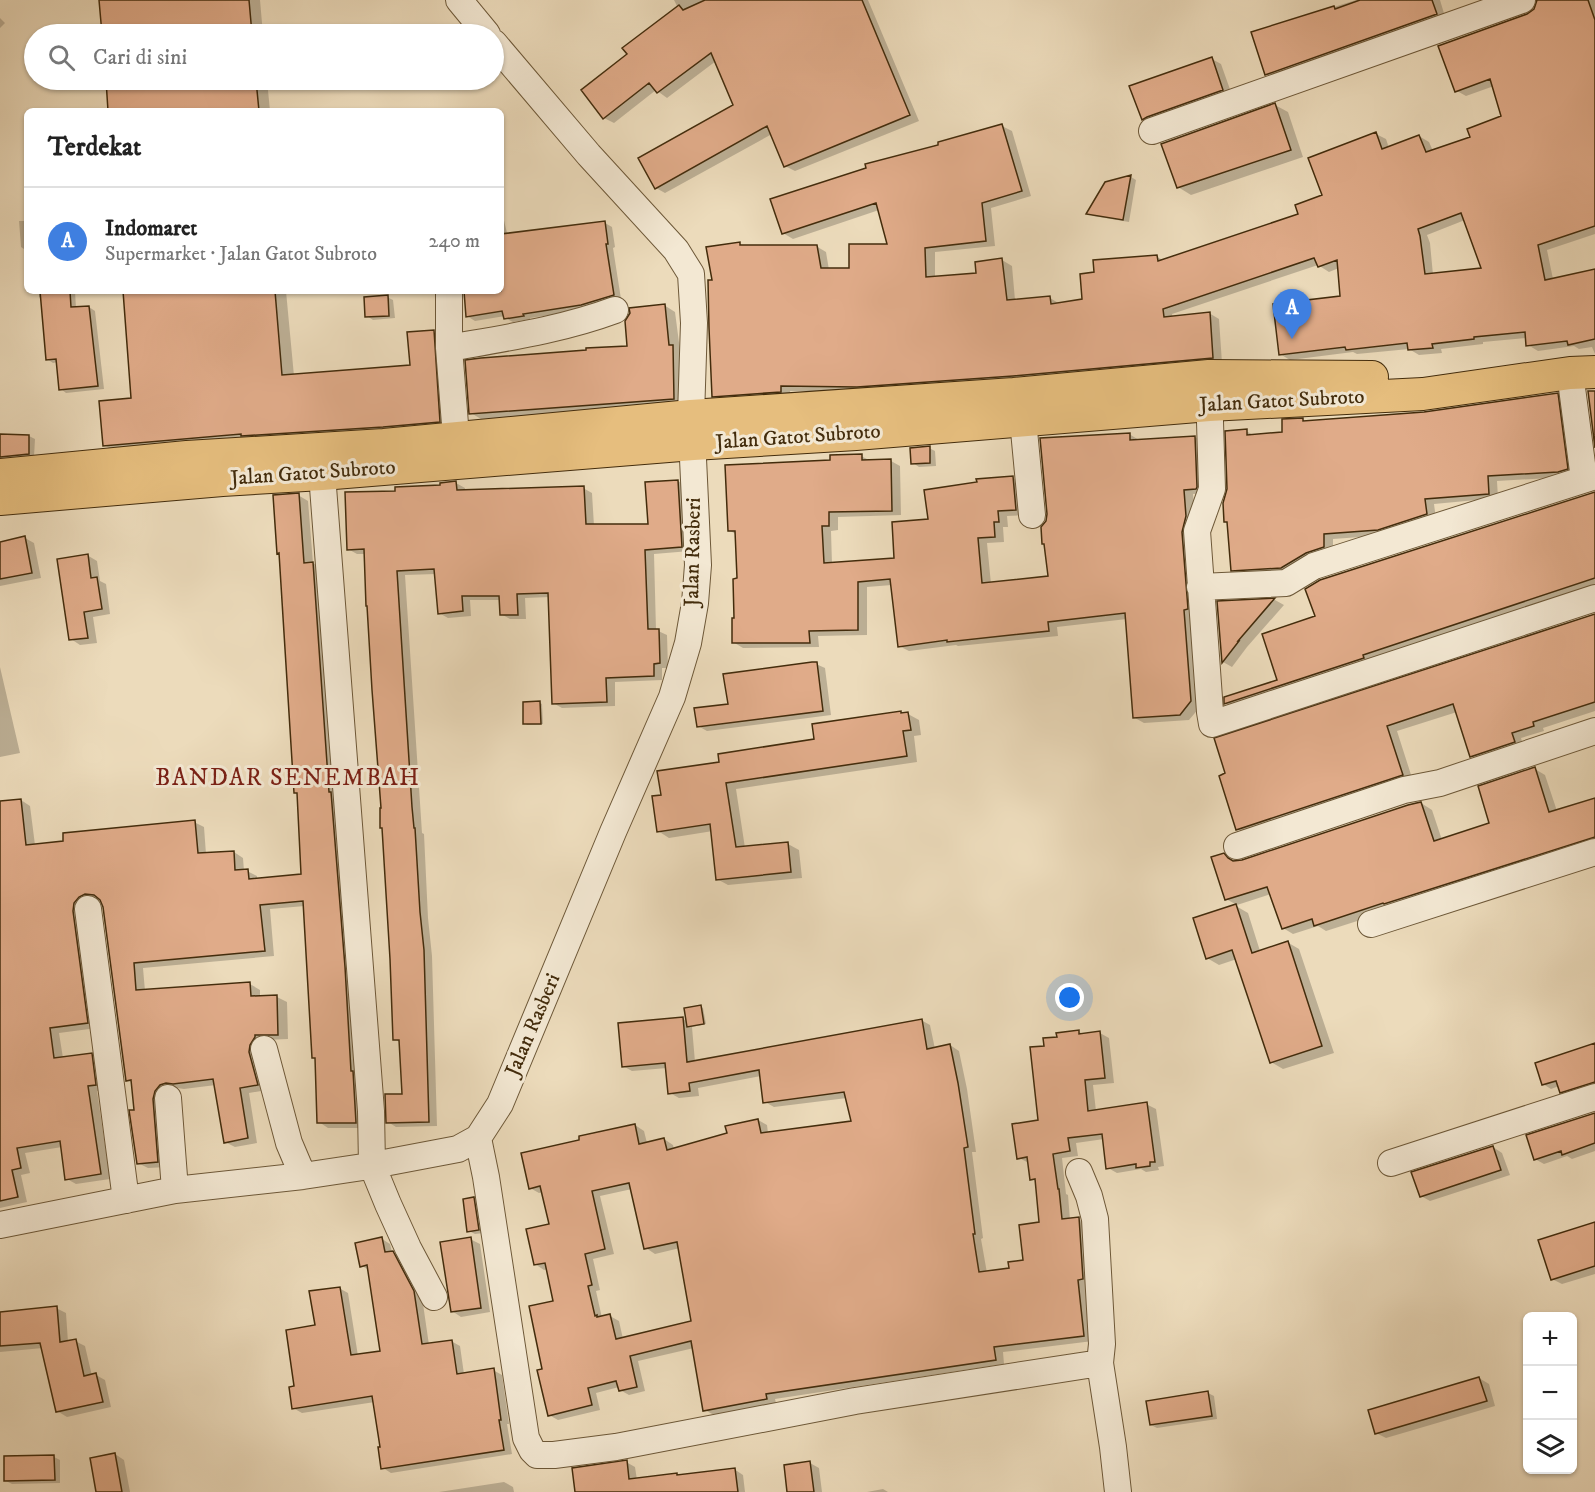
<!DOCTYPE html>
<html lang="id">
<head>
<meta charset="utf-8">
<style>
  body { margin:0; font-family:"IM FELL DW Pica",serif; background:#f2f2f2; color:#222 }
  .controls { position:absolute; right:18px; bottom:18px; display:grid; overflow:hidden; border-radius:9px; box-shadow:0 2px 4px #0004 }
  .controls button { width:54px; height:54px; display:grid; place-items:center; padding:0; border:0; border-bottom:2px solid #e0e0e0; background:#fff; color:#222; font:30px sans-serif }
  .you { position:absolute; left:1070px; top:998px; width:21px; height:21px; margin:-15px; border:4px solid #fff; border-radius:50%; background:#1a73e8; box-shadow:0 0 0 9px #1a73e833 }
  .badge { display:grid; place-items:center; width:39px; height:39px; border-radius:50%; background:#111827; color:#fff; font-size:20px; font-weight:700 }
  .pin { position:absolute; translate:-50% -50px; filter:drop-shadow(0 2px 3px #0008) }
  .pin::after { content:''; position:absolute; top:32px; width:21px; height:18px; background:inherit; clip-path:polygon(0 0,100% 0,50% 100%) }
  .list { margin:0; padding:0; list-style:none }
  h2 { display:flex; justify-content:space-between; align-items:center; height:78px; margin:0; padding:0 24px; font-size:26px }
  h2 small { font-size:20px; font-weight:400; color:#767676 }
  .list li { display:grid; grid-template-columns:39px 1fr auto; gap:18px; align-items:center; box-sizing:border-box; height:108px; padding:0 24px; border-top:2px solid #e0e0e0 }
  .list b { display:block; font-size:22px; white-space:nowrap }
  .list p { margin:0; font-size:20px; white-space:nowrap; color:#767676 }
  .list em { font-size:20px; font-style:normal; color:#767676 }
  .icon { flex:none; width:33px; height:33px; fill:none; stroke:currentColor; stroke-width:2; stroke-linecap:round; stroke-linejoin:round }
  .map { position:relative; flex:none; width:1595px; height:1492px; overflow:hidden }
  .search { position:absolute; background:#fff; box-shadow:0 2px 4px #0004; left:24px; top:24px; width:480px; height:66px; display:flex; align-items:center; gap:15px; box-sizing:border-box; padding:0 21px; border-radius:33px; color:#767676; font-size:22px }
  .panel { position:absolute; background:#fff; box-shadow:0 2px 4px #0004; left:24px; top:108px; width:480px; height:186px; border-radius:9px }
  .map>svg:first-child { display:block }
  .shadow { fill:#0003; fill-rule:evenodd }
  .building { fill:#e0ab89; stroke:#432c0c; stroke-width:1.5; fill-rule:evenodd }
  .lines { fill:none; stroke-linecap:round; stroke-linejoin:round }
  .minor-casing { stroke:#6d5838; stroke-width:28 }
  .major-casing { stroke:#432c0c; stroke-width:34 }
  .minor { stroke:#f3e8d3; stroke-width:26 }
  .major { stroke:#e6be7e; stroke-width:32 }
  .labels { text-anchor:middle; dominant-baseline:central; stroke-width:6; stroke-linejoin:round; paint-order:stroke }
  .street-label { font-size:21px; fill:#432c0c; stroke:#f3e8d3 }
  .quarter-label { font-size:24px; letter-spacing:1.5px; fill:#7a1f14; stroke:#f3e8d3 }
</style>
</head>
<body>
<div class="map">
<svg width="1595" height="1492" viewBox="0 0 1595 1492">
  <rect width="100%" height="100%" fill="#ecdbbb"/>
  <filter id="stains"><feTurbulence type="fractalNoise" baseFrequency=".00333" numOctaves="4"/><feColorMatrix values="0 0 0 0 .2 0 0 0 0 .09 0 0 0 0 .02 0 0 0 .5 -.17"/></filter>
  <radialGradient id="worn" r=".72"><stop offset=".6" stop-color="#630" stop-opacity="0"/><stop offset="1" stop-color="#630" stop-opacity=".3"/></radialGradient>
  <path class="shadow" d="M101 0H260L263 34H104Z
    M674 0H868L919 121 795 171 785 166 772 134 665 193 656 188 735 106 716 61 667 98 656 90 614 123 604 118 629 54 678 8Z
    M1356 0H1440L1446 20 1276 80 1266 74 1253 33Z
    M1538 0H1595V234L1547 250 1553 279 1595 270V354L1592 347 1579 349 1574 346 1538 351 1528 345 1527 338 1483 342V344L1441 349 1442 353 1419 355 1409 349 1357 354 1353 352 1290 360 1280 354 1342 297 1339 268 1329 272 1318 265 1172 314 1173 318 1209 313 1219 319 1222 363 868 391H790L791 397 724 401 714 396 713 282 740 244 745 246H816L826 252 829 270 851 269 889 246 879 210 793 239 783 233 940 146 1002 126 1012 131 1031 196 991 208 995 246 935 252V278L978 274 1002 260 1012 266 1015 300 1050 298 1060 304 1084 301 1157 257 1163 260 1300 214 1324 196 1376 134 1386 139 1389 148 1419 136 1429 142 1433 151 1471 138 1503 117 1494 86 1466 96 1457 91 1528 15 1535 10ZM1465 220 1483 269 1433 275 1430 243 1427 235Z
    M0 18 5 23 0 28Z
    M1212 59 1221 64 1232 95 1152 125 1143 119Z
    M107 80H267L270 111H110Z
    M1275 105 1288 112 1303 157 1191 195 1178 187Z
    M1131 177 1136 180 1129 222 1093 216 1088 213 1106 183Z
    M501 208 507 233 514 232 517 234 605 223 612 227 615 247 613 248 621 299 589 309 530 318V319L513 322 505 318V316L475 321 467 316 465 291H501Z
    M19 221H27V251L21 247Z
    M39 291H75L76 308 89 307 95 311 104 389 66 393 61 389 58 362 53 363 47 359 42 299 39 297Z
    M124 291H286L294 376 412 367 433 332 446 339 452 428 117 452 104 445 133 399Z
    M387 297 393 300 395 318 373 320 367 316Z
    M664 305 675 312 680 350 683 352 685 405 481 419 471 413 629 348Z
    M1557 395 1567 400 1577 474 1568 477 1497 481 1498 498 1434 504 1436 519 1388 535 1333 539V552L1292 573 1242 575 1233 570 1246 431 1255 436 1284 433 1302 420 1306 422 1426 413Z
    M1129 434 1139 440 1195 437 1205 443 1206 493 1193 494 1196 522 1200 707 1189 720 1144 723 1135 718 1127 619 1057 627 1058 636 958 646 956 645 909 651 899 646 892 585 867 587V635L818 636 819 647 743 648 733 642 738 580 737 535 729 530 831 461 861 456 871 461H891L900 466 901 515 838 517V530L831 531 832 564 896 559 930 521 1013 478 1022 483 1025 515 1007 516 1008 527H1003L1004 542 987 543 991 584 1050 578Z
    M0 436H29L35 439 34 457 0 461Z
    M929 448 935 451 936 466 919 467 913 463Z
    M678 481 686 486 690 551 654 554 656 630 667 635 668 668H662V680L615 682V706L562 708 553 703 550 597 525 598 526 619H510L501 614V600H470L471 616 448 618 439 613 436 574 405 575 422 833 424 834 428 918 432 956 437 1126 396 1127 388 1122 403 1096 401 1043 395 1039 392 959 365 554H357L348 549 396 492 442 487 456 483 465 488V492L583 488 592 493 594 526 650 525Z
    M1595 493V587L1236 709 1226 703 1279 681 1317 617Z
    M298 495 308 501 313 563 323 569 365 1128H328L319 1122 316 1059 313 1057 305 906 270 909 274 956 143 968 145 991 250 984 260 990V997H277L287 1002 288 1039 264 1040 267 1090 249 1093 257 1143 235 1147 225 1142 216 1085 184 1089 177 1088 170 1090 167 1167 148 1168 138 1163 136 1111 133 1083 127 1080 104 907 102 900 96 899 89 902 97 1028 59 1033 63 1058 91 1054 101 1060 105 1090 97 1091 110 1179 76 1184 67 1179 62 1147 25 1153 30 1173 21 1175 27 1202 0 1208V803L21 800 30 806 35 845 194 822 204 827 206 854 234 852 243 858 244 871H247L257 876V880L303 876 298 794 295 792 281 554 278 553Z
    M25 538 34 543 41 578 0 586V543Z
    M87 555 97 561 100 581 106 584 110 614 93 617 97 643 80 645 71 639Z
    M1275 600 1284 605 1247 647 1232 667 1223 662 1219 603Z
    M1595 615V711L1543 728 1544 731 1521 738 1524 748 1482 762 1471 756 1457 712 1397 731 1413 781 1248 835 1238 829 1221 776Z
    M816 664 825 668 831 715 707 731 698 726 729 705Z
    M0 667 20 753 0 757Z
    M540 703 542 704 543 724 527 725 525 723Z
    M901 713 904 714H908L919 720 921 735 914 736 917 762 736 789 745 848 788 844 799 850 802 878 728 885 717 879 713 831 669 838 658 831 663 796 721 763 815 741Z
    M1535 769 1545 775 1557 811 1595 799V845L1326 931 1318 926 1293 934 1283 928 1271 894 1237 905 1226 899 1224 855 1235 861 1242 862 1421 803 1432 810 1442 840 1491 824Z
    M1236 906 1248 913 1260 951 1287 942 1299 949 1334 1053 1283 1069 1271 1062 1237 959 1219 965 1207 958Z
    M701 1007 703 1008 706 1024 692 1027 695 1062 921 1020 930 1025 935 1049 950 1045 959 1051 967 1089 976 1152H972L983 1238 981 1239 987 1273 1011 1269 1025 1261 1041 1224 1036 1181 1032 1179 1029 1163 1019 1158 1040 1121 1045 1047 1058 1038 1078 1031 1084 1035 1100 1033 1109 1038 1114 1083 1093 1085 1096 1111 1146 1104 1156 1109 1164 1166 1158 1167 1159 1170 1146 1172 1141 1169 1117 1173 1108 1168 1104 1139 1076 1143 1078 1156 1062 1158 1066 1194 1068 1195 1070 1220 1078 1219 1087 1224 1093 1341 1003 1352 1004 1364 775 1399 776 1403 714 1415 705 1410 694 1348 638 1361 645 1391 629 1395 620 1390 619 1387 596 1393 600 1410 558 1420 549 1415 543 1370 555 1302 548 1269 544 1270 535 1264 551 1225 543 1192 539 1193 530 1188 581 1141 635 1125 644 1131 647 1143 664 1139 673 1145 674 1150 729 1134 758 1120 767 1125 768 1133 853 1122 847 1098 774 1107 765 1102 761 1076 698 1088 699 1096 679 1098 670 1093 667 1068 632 1071 623 1066 682 1018 688 1022ZM632 1189 646 1248 655 1254 680 1248 692 1322 623 1339 619 1321 610 1316 602 1318 596 1291 600 1290 593 1259 614 1254 600 1196Z
    M1595 1043V1088L1569 1097 1561 1092 1559 1086 1551 1089 1543 1084Z
    M1595 1114V1151L1572 1159 1567 1156 1544 1164 1535 1159Z
    M1493 1147 1502 1153 1510 1175 1430 1201 1421 1196Z
    M474 1198 480 1202 484 1233 475 1234 469 1231Z
    M1595 1224V1274L1562 1284 1552 1279Z
    M382 1239 390 1244 392 1252 402 1258 422 1297 429 1345 451 1341 460 1346 464 1374 493 1370 502 1375 509 1424H507L512 1454 391 1473 383 1468 382 1448 375 1402 302 1413 293 1408 296 1388 316 1327 339 1288 348 1293 358 1356 381 1352 369 1270 362 1266Z
    M470 1239 480 1244 490 1312 461 1317 452 1311Z
    M56 1308 66 1313 68 1342 75 1341 85 1346 92 1376 96 1375 105 1380 111 1407 67 1417 57 1411 43 1348 0 1352V1313Z
    M1479 1378 1489 1384 1495 1406 1386 1438 1376 1433Z
    M1208 1393 1214 1396 1217 1419 1157 1428 1151 1425Z
    M115 1454 124 1460 130 1492H98Z
    M54 1457 60 1460V1483L12 1484 6 1481Z
    M626 1462 635 1467 637 1480 679 1477 734 1469 743 1475 745 1492H576Z
    M810 1463 819 1468 822 1492H789Z
    M504 1482 513 1487 514 1492H439Z
    M883 1489 888 1492H867Z"/>
  <path class="building" d="M99 0H249L252 34H102Z
    M705 0H862L910 115 784 167 767 126 655 189 638 158 733 105 711 53 657 93 649 83 603 119 581 90 627 54 622 48 679 5 683 10Z
    M1360 0H1432L1437 14 1265 75 1251 32 1334 6 1335 9Z
    M1537 0H1588L1595 20V226L1538 245 1545 280 1595 269V339L1568 345 1567 341 1526 346 1525 332 1474 337V339L1432 344 1433 348 1408 350 1407 343 1346 350 1345 347 1279 355 1273 304 1340 296 1337 260 1318 267 1314 258 1163 309 1164 317 1210 312 1213 358 1013 376 857 387 781 386V392L712 397 709 328 708 280H712L706 247 740 242V245H817L821 268H849V244H887L876 203 782 234 770 199 866 168 865 164 938 145V142L1002 124 1022 191 982 203 986 241 925 248 926 277 976 273 975 262 1002 258 1007 300 1050 296 1051 304 1082 299 1080 274 1094 272 1093 260 1157 255 1158 261 1298 214 1295 205 1322 195 1308 158 1376 132 1382 149 1419 135 1426 152 1470 137 1467 129 1501 116 1490 79 1455 92 1438 46 1527 14 1534 9ZM1461 213 1481 268 1425 274 1420 236 1418 229Z
    M1212 57 1223 90 1147 117 1142 120 1129 86Z
    M106 80H256L259 111H108Z
    M1275 103 1291 150 1177 188 1161 144Z
    M1131 175 1123 220 1086 214 1105 182Z
    M605 221 608 244H606L614 295 581 305 523 314 524 316 504 319 502 311 466 317 464 291H501V234Z
    M40 291H70L71 307 89 306 98 386 59 390 56 359 46 360Z
    M123 291H275L282 375 410 365 407 332 434 330 440 422 383 427 241 436V434L103 446 99 401 131 398Z
    M388 295 389 316 365 317 364 297Z
    M665 304 669 345H673L674 399 469 414 465 360 481 358 586 350V348L627 346 625 321 630 313 629 308Z
    M1588 391H1595V448Z
    M1558 393 1568 469 1558 472 1488 476 1489 494 1425 499 1427 514 1378 530 1324 534V547L1306 553 1281 568 1231 571 1227 522H1224L1223 503 1227 489 1225 431 1247 429V435L1282 432V419L1303 418V421L1424 412Z
    M1130 433V440L1195 436 1197 487 1196 489 1184 490 1186 516 1182 532 1188 609 1184 610 1191 701 1180 715 1133 718 1125 613 1048 622 1049 631 947 642V640L898 647 890 579 858 582V630L809 631 810 643H732V618H734L733 579 737 578 735 531H728L725 465 830 460V455L862 454V460L891 459 892 511 829 512V526H822L824 563 894 558 892 522 928 519 924 490 977 482 976 479 1013 476 1016 510 998 511 999 522H994L995 537 978 538 982 583 1048 576 1044 544H1042L1041 527 1046 521 1047 514 1040 438Z
    M0 434 29 435V454L0 457Z
    M930 446V463L911 464 910 448Z
    M678 480 682 547 645 550 648 629H659L660 663 654 664V676L606 678 607 702 552 704 548 593 517 594 518 615H500L499 596H462L463 611 438 614 434 569 397 571 412 807 414 828H415L420 912 424 950 429 1122 386 1123 385 1094H402L399 1040H393L390 959 382 828H380V808H381L372 690 367 606H366L364 549 347 550 345 492 395 491V487L440 485V483L456 481 457 490 584 486 586 524H648L645 482Z
    M1595 492V578L1363 655 1364 658 1224 704V697L1277 680 1262 634 1315 616 1305 589 1320 580Z
    M299 493 304 563 313 562 329 792H331L345 967 351 1071H353L356 1123H317L315 1058H312L303 901 260 905 265 951 134 963 136 990 250 982 251 996 277 995 278 1035H255V1037L250 1045 249 1052 258 1085 240 1088 248 1138 224 1143 213 1079 173 1084 166 1083 160 1085 155 1091 153 1099 158 1162 137 1164 129 1110H134L131 1080 126 1081 103 907 100 900 94 895 85 894 79 897 74 903 73 911 88 1023 50 1028 54 1058 92 1053 96 1085 88 1086 101 1174 65 1180 60 1141 17 1148 21 1168 12 1170 18 1197 0 1201V801L21 799 26 845 63 841V833L195 820 198 853 234 851 235 870 248 869 249 879 301 874 297 793H294L279 553 277 554 273 495Z
    M25 536 32 573 0 579V542Z
    M88 554 91 578 97 577 102 609 84 612 88 638 69 640 57 559Z
    M1275 598 1238 641H1239L1222 663 1217 601Z
    M1595 614V702L1533 722 1534 726 1512 733 1515 742 1470 757 1453 704 1387 726 1403 775 1236 830 1219 776 1225 773 1214 738Z
    M812 662H817L823 711 697 727 694 708 728 704 723 674Z
    M540 701 541 724H523V702Z
    M901 711V713L908 712 911 730 903 731 907 756 726 783 736 847 788 842 791 872 716 880 710 824 657 832 652 796 661 795 657 771 719 762 718 754 814 739 812 724Z
    M1535 767 1549 812 1595 798V837L1384 904 1383 903 1314 926 1312 919 1282 929 1267 887 1225 900 1211 857 1224 853 1228 858 1233 861 1242 860 1408 805 1421 802 1434 841 1489 823 1478 786Z
    M1236 904 1252 953 1288 941 1322 1046 1270 1063 1232 950 1206 959 1193 918Z
    M701 1005 704 1024 687 1027 684 1008Z
    M683 1017 687 1062 922 1019 927 1049 950 1044 958 1083 968 1147 964 1148 975 1234H973L979 1272 1009 1268 1008 1262 1023 1260 1019 1225 1039 1222 1035 1179 1030 1180 1027 1157 1017 1159 1012 1124 1038 1120 1030 1047 1044 1046 1043 1038 1057 1037 1056 1033 1079 1030V1034L1100 1031 1105 1078 1085 1080 1088 1111 1147 1102 1155 1162H1150V1166L1136 1168V1164L1106 1169 1102 1134 1068 1138 1070 1151 1053 1154 1058 1189H1059L1062 1219 1079 1217 1083 1279 1078 1280 1084 1336 994 1347 996 1360 766 1394 767 1399 703 1411 691 1341 630 1356 637 1387 619 1391 616 1381 588 1388 592 1405 548 1416 537 1370 542 1369 529 1306 553 1301 545 1263 534 1265 526 1229 549 1224 540 1186 529 1189 521 1153 579 1140V1136L635 1124 639 1144 664 1138 667 1150 727 1133 725 1126 758 1119 761 1133 851 1121 844 1092 763 1103 759 1070 689 1083 690 1091 668 1094 665 1063 622 1067 618 1023ZM629 1183 644 1249 677 1242 691 1321 616 1339 610 1314 597 1317V1315L595 1316 588 1286 592 1285 585 1254 605 1249 592 1191Z
    M1595 1043V1082L1560 1093 1556 1081 1542 1085 1535 1063Z
    M1595 1113V1143L1562 1155 1561 1151 1534 1160 1526 1135Z
    M1493 1146 1501 1170 1420 1197 1411 1172Z
    M474 1197 479 1230 467 1232 463 1199Z
    M1595 1222V1266L1551 1280 1538 1240Z
    M382 1237 385 1252 393 1251 414 1291 422 1344 452 1340 457 1374 494 1368 501 1420H499L504 1450 381 1469 378 1447H380L372 1396 292 1409 289 1387 294 1386 286 1330 315 1325 309 1291 340 1287 351 1355 380 1351 367 1265 360 1267 355 1243Z
    M471 1237 481 1308 451 1312 440 1242Z
    M57 1306 60 1342 76 1339 84 1376 96 1373 103 1402 56 1412 40 1343 0 1346V1312Z
    M1479 1377 1487 1401 1375 1434 1368 1410Z
    M1208 1391 1212 1416 1150 1425 1146 1401Z
    M115 1453 122 1492H96L90 1458Z
    M54 1455 55 1480 4 1481V1456Z
    M627 1460 629 1479 677 1473V1475L735 1468 738 1492H575L572 1468Z
    M810 1461 814 1492H787L784 1465Z"/>
  <g class="lines">
    <defs>
      <path id="minor" d="M459 0 487 34
        M1152 131 1522 0
        M449 291V348L456 437
        M449 348C505 338 561 330 615 310
        M1570 373 1584 479
        M1209 388 1212 489 1197 531 1210 712 1212 724 1595 598
        M1023 420 1032 515
        M322 474 371 1111 372 1165 388 1204 408 1248 434 1297
        M1200 587 1286 583 1314 566 1595 476
        M1237 846 1404 790 1440 783 1595 731
        M88 909 126 1200
        M1371 924 1595 852
        M264 1049 289 1143 303 1176
        M168 1098 175 1190
        M478 1138 486 1177 526 1438 532 1450 537 1455H554L616 1447 855 1401 1100 1363 1102 1344 1095 1219 1089 1196 1079 1172
        M1391 1163 1595 1097
        M0 1225 175 1190 303 1176 363 1167 458 1149 478 1138 500 1104 613 832 672 697 688 643 695 603 698 565 691 416 694 323 691 274 676 250 589 155 494 43
        M1100 1363 1113 1447 1118 1492"/>
      <path id="major" d="M0 475 187 457 384 445 691 416 1014 394 1209 376 1372 377
        M0 499 222 480 322 474 693 444 856 434 1209 405 1423 394 1570 373 1595 372"/>
    </defs>
    <use href="#minor" class="minor-casing"/>
    <use href="#major" class="major-casing"/>
    <use href="#minor" class="minor"/>
    <use href="#major" class="major"/>
  </g>
  <g class="labels">
    <g class="street-label">
      <text transform="translate(1282 401) rotate(-3)">Jalan Gatot Subroto</text>
      <text transform="translate(798 437) rotate(-4)">Jalan Gatot Subroto</text>
      <text transform="translate(313 473) rotate(-4)">Jalan Gatot Subroto</text>
      <text transform="translate(693 552) rotate(-89)">Jalan Rasberi</text>
      <text transform="translate(533 1025) rotate(-67)">Jalan Rasberi</text>
    </g>
    <g class="quarter-label">
      <text x="288" y="778">BANDAR SENEMBAH</text>
    </g>
  </g>
  <rect width="100%" height="100%" filter="url(#stains)"/>
  <rect width="100%" height="100%" fill="url(#worn)"/>
</svg>
<div class="controls">
<button>+</button>
<button>−</button>
<button><svg class="icon" aria-label="layers" viewBox="0 0 24 24"><path d="M12 4l9 5-9 5-9-5zM3 14l9 5 9-5"/></svg></button>
</div>
<div class="you"></div>
<div class="pin badge" style="left:1292px;top:339px;background:#3f7fe0">A</div>
<div class="search"><svg class="icon" aria-label="search" viewBox="0 0 24 24"><circle cx="10" cy="10" r="6"/><path d="M15 15l6 6"/></svg>Cari di sini</div>
<section class="panel">
<h2>Terdekat<small></small></h2>
<ul class="list">
<li><span class="badge" style="background:#3f7fe0">A</span><div><b>Indomaret</b><p>Supermarket · Jalan Gatot Subroto</p></div><em>240 m</em></li>
</ul>
</section>
</div>
</body>
</html>
